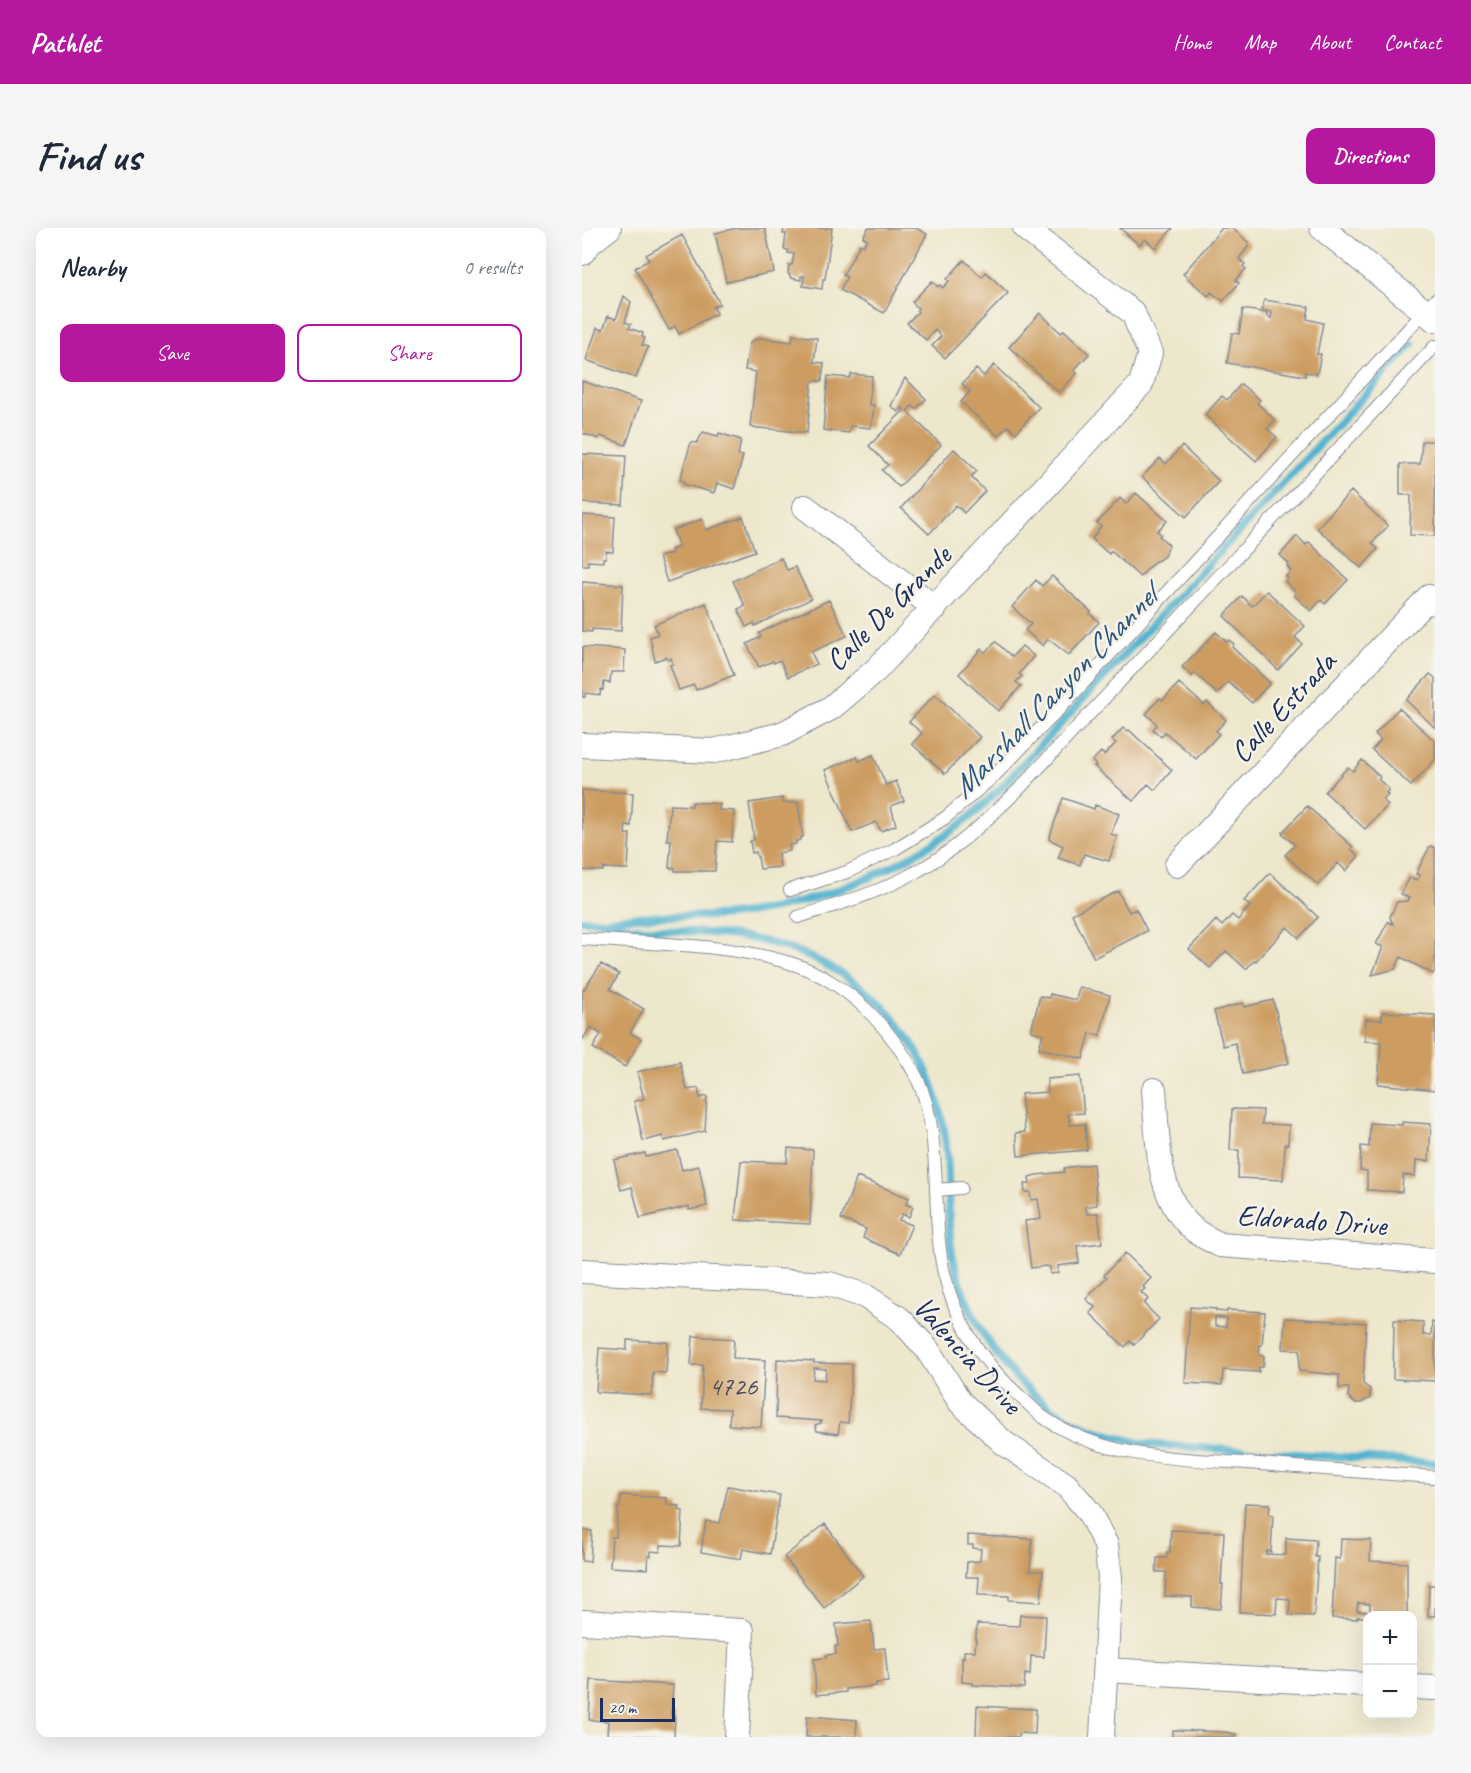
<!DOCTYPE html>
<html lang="en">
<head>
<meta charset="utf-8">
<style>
  body { margin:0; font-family:Caveat,sans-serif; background:#f6f6f7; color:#1f2937 }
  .controls { position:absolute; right:18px; bottom:18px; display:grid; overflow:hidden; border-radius:12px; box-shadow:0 6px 24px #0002 }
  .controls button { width:54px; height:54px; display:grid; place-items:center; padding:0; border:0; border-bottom:2px solid #e0e1e3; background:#fff; color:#1f2937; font:30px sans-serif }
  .scale { position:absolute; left:18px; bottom:15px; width:75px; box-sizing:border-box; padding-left:6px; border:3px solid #1b2f5e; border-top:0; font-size:16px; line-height:21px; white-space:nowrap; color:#1b2f5e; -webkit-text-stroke:4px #f7f3e8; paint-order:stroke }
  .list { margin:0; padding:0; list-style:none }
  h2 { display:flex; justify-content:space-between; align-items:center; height:78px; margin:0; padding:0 24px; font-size:26px }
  h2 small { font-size:20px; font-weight:400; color:#747a83 }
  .actions { display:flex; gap:12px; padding:18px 24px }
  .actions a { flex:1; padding:14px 0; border:2px solid #b5179e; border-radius:12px; text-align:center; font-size:21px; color:#b5179e }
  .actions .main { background:#b5179e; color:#fff }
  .map { position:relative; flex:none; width:853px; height:1509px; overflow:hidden; border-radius:12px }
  header { display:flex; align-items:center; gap:36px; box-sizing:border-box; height:84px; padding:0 30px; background:#b5179e; color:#fff }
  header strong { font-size:28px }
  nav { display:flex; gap:33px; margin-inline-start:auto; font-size:21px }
  .intro { display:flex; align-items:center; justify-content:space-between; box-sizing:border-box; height:144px; padding:0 36px }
  h1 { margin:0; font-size:42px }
  .button { padding:15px 27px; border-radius:12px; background:#b5179e; color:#fff; font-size:21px; font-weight:700 }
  main { display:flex; gap:36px; padding:0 36px }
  aside { flex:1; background:#fff; border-radius:12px; box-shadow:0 6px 24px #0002 }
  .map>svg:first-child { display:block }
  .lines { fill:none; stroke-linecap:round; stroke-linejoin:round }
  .stream { stroke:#53b3d1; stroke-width:8 }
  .building { fill:#cc9c61; fill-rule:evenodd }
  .service-casing { stroke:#848b95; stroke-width:14 }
  .minor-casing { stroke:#848b95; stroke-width:26 }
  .service { stroke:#fff; stroke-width:12 }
  .minor { stroke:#fff; stroke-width:24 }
  .labels { text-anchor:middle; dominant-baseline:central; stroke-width:5; stroke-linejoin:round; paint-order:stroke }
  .number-label { font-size:27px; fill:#474a5f }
  .street-label { font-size:30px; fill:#1b2f5e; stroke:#f7f3e8 }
  .water-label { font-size:32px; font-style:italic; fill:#2c5780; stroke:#f7f3e8 }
</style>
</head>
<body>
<header>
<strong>Pathlet</strong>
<nav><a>Home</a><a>Map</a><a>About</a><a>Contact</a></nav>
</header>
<div class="intro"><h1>Find us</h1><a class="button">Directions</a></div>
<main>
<aside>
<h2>Nearby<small>0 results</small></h2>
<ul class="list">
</ul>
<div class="actions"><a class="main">Save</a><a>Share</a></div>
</aside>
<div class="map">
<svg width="853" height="1509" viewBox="0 0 853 1509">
  <rect width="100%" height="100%" fill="#f7f3e8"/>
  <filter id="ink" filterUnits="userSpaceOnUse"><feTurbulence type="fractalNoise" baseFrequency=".0167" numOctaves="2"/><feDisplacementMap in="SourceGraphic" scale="12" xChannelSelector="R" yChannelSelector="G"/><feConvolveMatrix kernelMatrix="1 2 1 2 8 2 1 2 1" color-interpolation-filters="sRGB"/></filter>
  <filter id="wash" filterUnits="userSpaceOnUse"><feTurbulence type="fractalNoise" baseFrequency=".008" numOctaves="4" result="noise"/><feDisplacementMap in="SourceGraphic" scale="24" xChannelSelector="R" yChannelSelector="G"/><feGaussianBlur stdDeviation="1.35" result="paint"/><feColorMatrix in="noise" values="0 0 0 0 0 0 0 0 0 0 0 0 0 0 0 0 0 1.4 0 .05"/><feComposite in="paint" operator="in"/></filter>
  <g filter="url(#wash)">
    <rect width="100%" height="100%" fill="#ede7cc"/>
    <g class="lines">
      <path class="stream" d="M0 692C7 692 15 692 23 693 32 694 40 700 49 700 105 704 166 703 219 725 307 761 357 832 365 926 368 961 364 997 371 1030 386 1097 430 1162 492 1193 514 1204 538 1210 561 1216L853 1235
        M25 693C65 684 107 691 148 687 232 679 323 641 389 588 400 579 409 569 419 560L830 116"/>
    </g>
    <g id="blocks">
      <path class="building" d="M155 0H183L192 44 144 54 133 5Z
        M202 0H250L243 51H241L240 61 221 58 222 48H219V52L209 50 206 45 207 37H210L212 26 206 25V22L202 21 204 6H201Z
        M286 0H334L345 6 302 85 258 62 265 49 261 47 278 16 281 18 285 11 281 9Z
        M538 0H591L573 20 563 11 557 17Z
        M640 0H650L668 16 657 31 663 36 661 38 664 41 654 52 657 55 641 73 629 64 626 68 601 46Z
        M100 7 138 76 131 79 135 85 97 106 93 98 87 102 53 40 67 32 64 27Z
        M382 32 400 49 404 44 426 65 363 130 350 118 359 108 353 102 344 112 325 95 336 84 335 82 336 80 330 74 350 53 356 59 358 57 361 60 367 53 365 51Z
        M42 68 49 74 43 94 49 96 47 100 61 105 60 109 63 110 60 117 66 119 54 150 4 132 15 100 21 102 26 88 34 91Z
        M682 72 727 79 725 91 741 95 735 126H739L735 146 723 144V148L645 135 650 105 657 106 661 81 685 85V89L689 90 690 84 680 82Z
        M458 85 479 105 482 102 507 126 492 142 495 145 477 165 427 119Z
        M211 107 235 110 232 134 242 135 240 153H230L225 205 168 199 174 144 163 142 167 117 170 113 178 110 210 114Z
        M412 137 457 179 434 205 426 198 416 208 379 174 388 163 380 156 394 141 402 148Z
        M269 146 290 148 287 177H292L289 200 268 198 267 205 241 202 246 148 268 150Z
        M323 150 344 171 334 181 330 178 325 183 359 217 317 259 300 242 306 237 287 218 322 182 320 180 316 184 309 178Z
        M0 153 59 173 44 217 18 208 17 211 0 205Z
        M659 156 678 172 675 175 693 192 685 201 695 209 674 233 623 187 640 168 645 172Z
        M121 204 136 208 137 205 159 212 156 227 161 228 152 261 135 255 132 265 101 256 102 253 98 252 109 214 115 215Z
        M840 213H853V308L828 307 829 267H818V236H838Z
        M600 218 637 253 604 289 560 249 578 230 584 236Z
        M372 221 395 243 389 249 403 263 382 285 374 277 347 306 319 280Z
        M0 226 44 228 41 277 0 275Z
        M769 263 806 298 790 315 796 321 779 340 735 300Z
        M554 265 585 293 575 303 579 306 577 308 587 317 582 328 575 333H573L558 349 529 323 527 326 510 311 519 298 515 295 538 270 544 276Z
        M0 287 33 289 31 324 24 323V330H21V334L6 333V337H0Z
        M161 289 173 323 85 354 77 329 90 325 89 322 97 319 91 302 120 291 124 302Z
        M715 308 724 317 727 314 766 352 743 376 739 372 729 383 712 367 714 364 703 353 706 350 704 348 709 343 705 338 707 336 698 327Z
        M199 330 205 342 213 339 229 371 173 398 172 395 164 399 156 381 163 378 151 353Z
        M470 348 509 384 508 386 517 394 487 427 466 411 461 418 443 402 449 396 430 379 454 352 460 358Z
        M0 354 41 357 39 403 10 401V404L0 403Z
        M685 363 723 398 713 409 720 416 696 442 642 388 660 368 670 378Z
        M247 372 265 408 229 424 235 436 206 449 198 432 192 435 191 433 177 439 165 416 179 409 177 405Z
        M124 375 152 447 114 462 112 457 97 462 88 437 91 436 89 430 86 432 84 429 73 433 68 409 76 406 72 397Z
        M634 404 645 414 647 412 652 416 650 419 688 455 670 475 646 454 635 466 613 445 610 448 600 439Z
        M414 414 430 429 440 418 452 428 437 446 440 448 434 454 439 458 416 483 377 446 399 421 403 424Z
        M0 419 43 422 42 444H29L28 455 22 454 21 462 19 461 18 467 3 465V469H0Z
        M848 446 853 450V500L824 472Z
        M597 455 622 477 625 474 644 492 634 503 637 506 614 531 583 504 579 509 571 501 575 497 573 494 564 486 578 470 581 472Z
        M353 466 398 509 363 546 330 516 340 505 327 494Z
        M817 480 853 513V532L829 558 790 522 799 512 793 506Z
        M541 500 545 503 547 502 590 542 573 562 566 556 551 573 512 538 514 537 510 533 519 524 522 527 534 515 530 512Z
        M291 527 304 557 314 553 322 573 309 578 314 597 299 603 294 594 270 604 243 542 275 529 277 533Z
        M780 532 798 549 796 551 807 561 804 565 806 567 801 572 806 577 783 601 743 564 766 539 771 543Z
        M0 562 51 565 49 598 44 597 43 606H48L46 641 21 640V643L0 642Z
        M200 570 201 575 216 574 221 609 218 610V612L214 613V616L207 617 208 623 196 625 198 639 178 641 176 629H175L174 624 170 625 168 613 172 612 167 575Z
        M481 570 512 581 513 577 537 586 529 606 535 608 527 633 502 626 498 637 476 630 481 618 467 611Z
        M110 574 138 576 137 582 152 583 150 614 135 613 133 643H93V640H87L89 612H85L88 577 110 578Z
        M725 578 771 619 769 621 777 628 764 643 756 635 736 657 703 627 713 617 700 605Z
        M848 618 853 620V743L851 746 819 729 813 741 790 747 801 719 794 716 806 694 811 696 808 689 815 674 825 673 827 670 819 666 828 649 835 652 838 647 834 646Z
        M688 645 736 689 717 710 705 699 674 733 673 732 664 741 644 723 628 740 607 721 634 692 640 698 650 687 656 692 668 678 662 673Z
        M536 663 547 684 554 681 565 703 512 730 490 686Z
        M19 736 37 746 28 761 62 781 48 805 59 811 43 839 11 820 19 806 8 799 0 813V764Z
        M497 759 528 767 518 807 508 805 501 831 457 820 461 806 449 803 458 768 467 770 468 766 494 772Z
        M691 772 707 835 661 846 653 815 641 818 632 783 661 775 662 779Z
        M800 784 853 787V862L796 856 799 814 783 813 784 791 800 792Z
        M98 834 105 862 116 860 118 870 125 868 123 903 82 913 81 908 61 913 52 873 62 871 55 844Z
        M498 848 502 885 486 886 488 897 503 896 505 922 436 928 434 905 443 904 439 866 466 864 465 851Z
        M650 881 681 882 680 896 707 897 706 916H703L701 952 656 950 657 922H648Z
        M820 894 849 896 847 933 834 932 833 948 821 947 820 964 785 962V943L778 942 779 918 787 919 788 895 820 897Z
        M206 920 231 922 228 996 153 992 159 933 205 935Z
        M95 922 100 942 117 938 125 978 107 982V978L58 990 50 959 39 962 32 932 63 925 64 929Z
        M511 936 515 977 503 979 505 986 516 985 520 1015 495 1018 497 1035 476 1038V1045L468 1046V1039L464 1038 449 1040 443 993 459 991 456 971 449 972 448 964H443L442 956H448L447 949 454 947 482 944V940Z
        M275 949 327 970 324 976 331 979 327 989 320 986 317 992 330 997 318 1026 281 1010 284 1001 259 991Z
        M543 1025 569 1050 561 1059 563 1061 559 1064 566 1071 562 1076 577 1091 552 1117 548 1113 543 1119 508 1085 513 1079 504 1071 525 1049 522 1047Z
        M608 1079 634 1081V1083L645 1084V1082L683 1084 680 1117H678L677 1127 682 1128 681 1139H677V1144L641 1142 640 1157 603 1155ZM633 1089 645 1090 644 1099 633 1098Z
        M703 1090 784 1095 781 1156 788 1161V1170L779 1175H772L766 1168 767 1160H757V1147L717 1143 718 1122 701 1121Z
        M812 1092 841 1094V1107H849L850 1094 853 1095V1153L811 1151Z
        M111 1108 152 1111 151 1130 183 1132 179 1199 147 1197 148 1181 119 1180 121 1137H109Z
        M45 1112 86 1114 84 1145 71 1144 70 1167 14 1164 17 1120 45 1122Z
        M195 1131 232 1133V1135L270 1136 266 1195 258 1194 256 1206 235 1203 233 1197 239 1195 240 1193 194 1190ZM232 1140 244 1141 243 1152 231 1151Z
        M146 1258 198 1267 188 1326 161 1321 159 1331 119 1324 124 1293 138 1295Z
        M39 1267 85 1270V1277L98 1278 97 1282 101 1283 99 1318 79 1317 78 1324 69 1323V1328H66L65 1341 28 1339 30 1309H34L36 1279H38Z
        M663 1275 688 1276 687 1287H691L689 1324 685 1323 684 1326 704 1327V1310L734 1312 733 1329H736L732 1388 707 1387 708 1371 695 1370 694 1386 658 1384Z
        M243 1296 281 1348 242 1380 202 1329Z
        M0 1302 10 1303 8 1334 0 1333Z
        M589 1302 642 1304 639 1356H641L639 1381 610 1379V1369L583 1368 584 1344H574L575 1330H585V1324H588Z
        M386 1307 450 1311 448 1343H461L459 1374 427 1372V1368L396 1367 397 1349H384L385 1334 398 1333 399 1321 391 1320V1317H386Z
        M759 1311 789 1312 788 1333 825 1335V1388H786V1389H775V1391L750 1390 753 1330 758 1331ZM776 1375 788 1376V1384L775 1383Z
        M847 1357H853V1388H846Z
        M438 1387 464 1388 462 1429 449 1428 448 1447 443 1446 442 1460 391 1457V1455L380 1454V1429L382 1430V1423H393L395 1396 437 1398Z
        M289 1393 292 1421 303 1420 306 1454 294 1455V1458L264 1461V1464L234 1467 232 1431 244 1430V1427L254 1426 253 1418H256L254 1396Z
        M9 1452 91 1457 89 1487 93 1488 92 1509 25 1507 26 1493 7 1492Z
        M395 1478 454 1481 453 1506 437 1505V1509H394Z
        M225 1488 275 1492 274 1509H224Z
        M591 1502 643 1504 654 1506V1509H590Z"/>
    </g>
  </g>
  <g filter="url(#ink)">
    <use href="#blocks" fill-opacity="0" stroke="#848b95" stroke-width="1.5"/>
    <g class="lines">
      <defs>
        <path id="service" d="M208 662 265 644 313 621 363 590 411 549 485 473 853 72
          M216 689C255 677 296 665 332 645 372 624 404 593 436 562L853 118
          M0 711C69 716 142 715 208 735 239 744 269 765 291 788 309 807 323 826 335 850 362 907 348 984 362 1045 374 1096 403 1138 442 1172 449 1178 456 1186 464 1191 525 1233 607 1231 678 1236 736 1241 795 1245 853 1249
          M354 962 379 960"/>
        <path id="minor" d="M740 0 853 92
          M0 25 9 14 27 0
          M223 279 353 380
          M0 517 132 523 200 506 249 480 294 442 559 156 568 125 551 85 443 0
          M595 637 847 369 853 375
          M572 862C576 909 573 966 610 1000 617 1007 629 1012 638 1017L853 1033
          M0 1043 247 1056 283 1068 318 1091 345 1121 378 1174 422 1215 484 1257 507 1284 524 1317 528 1349 520 1509
          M0 1394 160 1403 155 1509
          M524 1442 786 1457
          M830 1459 853 1460"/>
      </defs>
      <use href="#service" class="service-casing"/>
      <use href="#minor" class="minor-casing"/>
      <use href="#service" class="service"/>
      <use href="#minor" class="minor"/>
    </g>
  </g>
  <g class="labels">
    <g class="number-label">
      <text x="151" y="1158">4726</text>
    </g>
    <g class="street-label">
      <text transform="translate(306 380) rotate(-45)">Calle De Grande</text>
      <text transform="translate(701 479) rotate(-47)">Calle Estrada</text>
      <text transform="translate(730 992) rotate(4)">Eldorado Drive</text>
      <text transform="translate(386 1127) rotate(48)">Valencia Drive</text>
    </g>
    <g class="water-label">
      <text transform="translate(472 464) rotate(-46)">Marshall Canyon Channel</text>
    </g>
  </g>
</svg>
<div class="controls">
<button>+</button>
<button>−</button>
</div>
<div class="scale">20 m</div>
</div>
</main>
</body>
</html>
